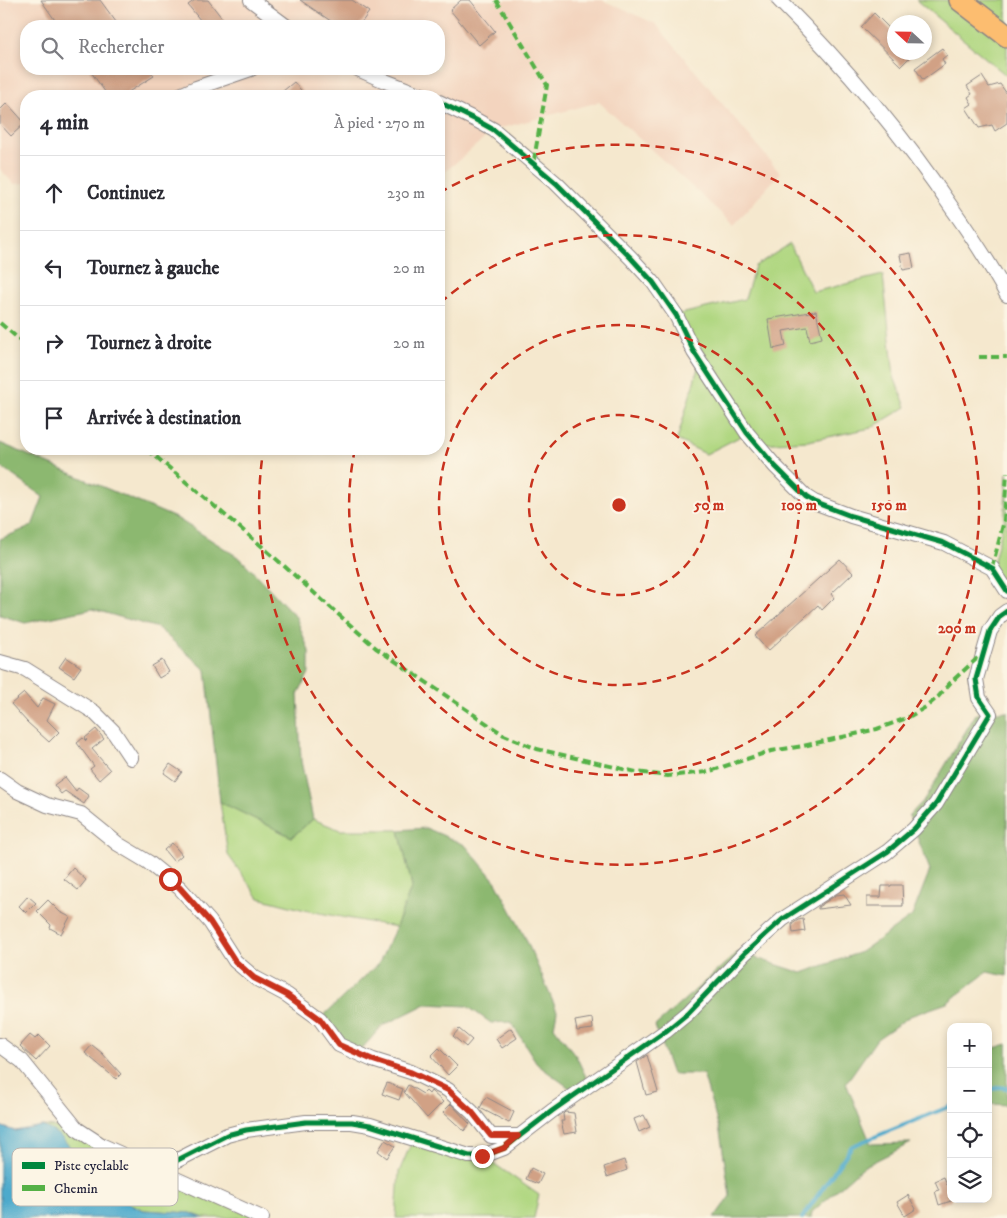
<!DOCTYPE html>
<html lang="fr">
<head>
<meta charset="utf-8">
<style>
  body { margin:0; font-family:"IM FELL DW Pica",serif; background:#f7f7f7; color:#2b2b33 }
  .controls { position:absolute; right:15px; bottom:15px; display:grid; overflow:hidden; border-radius:10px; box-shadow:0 2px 8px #0003 }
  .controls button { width:45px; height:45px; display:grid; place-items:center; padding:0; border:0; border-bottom:1px solid #e1e1e2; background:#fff; color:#2b2b33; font:25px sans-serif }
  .compass { position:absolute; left:887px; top:15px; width:45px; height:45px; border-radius:50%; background:#fff; box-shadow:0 2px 8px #0003; rotate:292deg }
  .stop { position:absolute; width:15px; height:15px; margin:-11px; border:4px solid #c8321e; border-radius:50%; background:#fff }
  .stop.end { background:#c8321e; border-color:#fff; box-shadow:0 1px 5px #0008 }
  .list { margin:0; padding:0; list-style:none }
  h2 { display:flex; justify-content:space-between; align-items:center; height:65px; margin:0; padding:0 20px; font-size:21px }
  h2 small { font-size:16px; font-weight:400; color:#7c7c81 }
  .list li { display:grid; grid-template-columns:32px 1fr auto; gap:15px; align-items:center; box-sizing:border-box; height:75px; padding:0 20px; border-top:1px solid #e1e1e2 }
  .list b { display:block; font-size:19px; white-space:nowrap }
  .list em { font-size:16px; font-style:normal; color:#7c7c81 }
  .icon { flex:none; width:28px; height:28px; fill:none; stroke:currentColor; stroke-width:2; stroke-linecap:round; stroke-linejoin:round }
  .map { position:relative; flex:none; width:1007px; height:1218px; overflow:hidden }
  .search { position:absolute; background:#fff; box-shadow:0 2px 8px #0003; left:20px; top:20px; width:425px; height:55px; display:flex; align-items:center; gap:12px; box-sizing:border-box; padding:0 18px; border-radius:20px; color:#7c7c81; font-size:19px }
  .panel { position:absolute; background:#fff; box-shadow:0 2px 8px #0003; left:20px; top:90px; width:425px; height:365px; border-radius:20px }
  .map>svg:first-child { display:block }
  .built { fill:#f3d4be; fill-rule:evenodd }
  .green { fill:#b0d781; stroke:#697c5e }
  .forest { fill:#8cb86f; stroke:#576d55 }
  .water { fill:#4daacc; stroke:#386684 }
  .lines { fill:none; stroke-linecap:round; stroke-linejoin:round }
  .stream { stroke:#4daacc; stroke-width:4 }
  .building { fill:#d1a185 }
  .minor-casing { stroke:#8c8584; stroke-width:16 }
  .highway-casing { stroke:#8c8584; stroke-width:24 }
  .minor { stroke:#fff; stroke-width:14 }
  .highway { stroke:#fcbd6f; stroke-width:21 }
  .quiet { stroke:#55b146; stroke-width:4; stroke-dasharray:8 4; stroke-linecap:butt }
  .cycleway-casing { stroke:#fcf5e5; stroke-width:8 }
  .cycleway { stroke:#00873e; stroke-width:5 }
  .route { stroke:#c8321e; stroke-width:6 }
  .ring { fill:none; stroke:#c8321e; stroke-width:2.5; stroke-dasharray:9 6 }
  .key { fill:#fcf5e5; stroke:#bbb6b2; stroke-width:1 }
  .key-label { font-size:14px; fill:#22223b }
  .centre { fill:#c8321e; stroke:#fcf5e5; stroke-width:2.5 }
  .ring-label { font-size:15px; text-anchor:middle; font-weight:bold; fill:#c8321e; stroke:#fcf5e5; stroke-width:4; stroke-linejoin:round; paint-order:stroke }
</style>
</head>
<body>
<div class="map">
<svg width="1007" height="1218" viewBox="0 0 1007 1218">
  <rect width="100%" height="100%" fill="#fcf5e5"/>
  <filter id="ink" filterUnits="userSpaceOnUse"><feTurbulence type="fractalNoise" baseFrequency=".02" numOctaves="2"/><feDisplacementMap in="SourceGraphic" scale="10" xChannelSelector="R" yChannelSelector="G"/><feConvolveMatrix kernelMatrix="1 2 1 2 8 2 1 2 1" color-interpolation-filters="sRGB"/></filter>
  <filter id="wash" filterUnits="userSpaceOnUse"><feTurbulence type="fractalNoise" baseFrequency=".0096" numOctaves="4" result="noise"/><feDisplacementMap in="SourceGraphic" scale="20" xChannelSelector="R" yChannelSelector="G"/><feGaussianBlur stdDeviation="1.12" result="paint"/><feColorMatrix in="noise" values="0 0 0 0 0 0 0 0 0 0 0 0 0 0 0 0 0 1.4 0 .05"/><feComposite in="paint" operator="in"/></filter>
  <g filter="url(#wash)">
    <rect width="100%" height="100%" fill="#f5e8ce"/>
    <path class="built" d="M0 0H602L656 24 780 173 734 225 599 102 494 130 439 177V96H26V183L14 184 0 169ZM26 26H439V69H26Z"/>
    <path class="green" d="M916 0H1007V76Z
      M790 244 813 292 883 275 894 377 906 407 871 428 808 441 757 444 747 433 706 454 677 440 700 361 676 315 745 299 755 266Z
      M1007 473V591L992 568 1004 521Z
      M220 802 292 837 313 819 340 830H399L412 886 396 927 309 911 259 898 228 855Z
      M42 1126 77 1129 262 1218H204L190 1213 144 1210 129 1204 97 1172 80 1158 71 1148Z
      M413 1139 483 1156 539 1195 534 1218H396L399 1172Z"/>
    <path class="forest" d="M0 443 178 519 241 559 296 617 309 651V673L298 694 301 761 313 819 292 837 220 802 206 670 158 628 92 609 25 623 0 615V539L32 526 43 497 0 466Z
      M1007 711V976L987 972 947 1003 910 1016 877 1039 846 1083 871 1144 911 1143 863 1167 812 1212 811 1218H714L730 1196 720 1132 703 1074H672L655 1026 738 952 802 973 861 952 912 916 930 870 909 816 925 799 976 714Z
      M426 828 465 845 496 882 525 937 557 1011 554 1027 576 1056 588 1081 575 1092 538 1065 511 1022 491 1023 467 1006 426 1004 382 1026 358 1053 320 1019 379 963 396 927 412 886 399 830Z
      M1007 1044V1105L988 1104V1050Z"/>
    <path class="water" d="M0 1126 15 1131 42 1126 53 1131 61 1137 80 1158 97 1172 129 1204 144 1210 190 1213 204 1218H0Z"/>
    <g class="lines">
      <path class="stream" d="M988 1091 998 1087 1007 1088
        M802 1218 852 1146 951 1106"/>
    </g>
    <g id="blocks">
      <path class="building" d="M41 0H100L119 26H59Z
        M195 0H208L228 26H205L188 5Z
        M300 0H352L369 12 359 26H338Z
        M461 0H470L495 31 479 45 450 10Z
        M874 13 894 33V52H915L901 66 861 27Z
        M942 48 947 55 942 59 945 64 923 80 915 68Z
        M89 69H149L154 76 122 96H108Z
        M982 76 989 87 1000 84 1007 94V123L995 131 992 125 979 128 966 108 972 104 968 97 972 94 967 86Z
        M294 82 306 96H277Z
        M7 103 25 123 11 136 0 124V110Z
        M911 253 914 268 903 270 900 255Z
        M816 311 822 338 810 341 807 327 783 331 786 346 773 349 768 319Z
        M840 559 853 573 831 594 834 598 822 610 818 605 768 651 755 636Z
        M66 657 81 667 74 677 59 667Z
        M162 660 169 672 159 678 152 666Z
        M24 693 37 708 43 698 55 704 47 720 59 732 49 742 27 722 11 704Z
        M96 729 104 739 92 749 110 770 99 780 90 769 94 766 77 743 83 738 86 741 87 740 85 738Z
        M170 764 182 772 175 781 164 773Z
        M65 777 76 791 78 788 89 796 84 804 65 791 61 794 54 785Z
        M172 843 182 855 174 862 164 850Z
        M73 868 86 880 78 890 64 879Z
        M891 885H902L903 906H867V897H881L882 886H891Z
        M844 894 851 905 818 909V907L836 895Z
        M28 896 36 903 26 913 19 906Z
        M48 900 60 912 70 917 61 934 50 928 51 925 37 911Z
        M803 919 805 931 793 933 792 924 798 920Z
        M592 1018 593 1029 577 1031 575 1021Z
        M511 1028 517 1038 502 1048 496 1039Z
        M459 1029 472 1040 466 1047 453 1036Z
        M30 1035 35 1039 39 1035 50 1046 36 1061 20 1046Z
        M92 1045 102 1053 121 1074 116 1079 85 1053Z
        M439 1048 457 1066 448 1075 431 1056Z
        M647 1055 658 1092 646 1095 637 1062Z
        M387 1083 403 1089 399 1100 382 1094Z
        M408 1085 423 1094 426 1091 429 1094 431 1091 443 1102 427 1118 404 1092Z
        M486 1097 514 1112 509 1123 480 1108Z
        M451 1104 470 1124 464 1131 443 1112Z
        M565 1112 574 1113 577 1132 564 1134 561 1121H564L563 1114Z
        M644 1115 650 1127 639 1132 634 1119Z
        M385 1140 395 1146 387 1158 378 1151Z
        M624 1160 627 1170 607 1177 604 1167Z
        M531 1168 543 1174 538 1184 526 1179Z
        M944 1177 947 1185 951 1183V1201L939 1205 935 1191 939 1190 935 1181Z
        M908 1195 916 1209 905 1216 897 1202Z"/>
    </g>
  </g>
  <g filter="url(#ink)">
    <use href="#blocks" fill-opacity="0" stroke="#8c8584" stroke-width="1"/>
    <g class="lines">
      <defs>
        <path id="minor" d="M251 0 286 26
          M779 0C844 65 903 135 954 211 973 238 991 265 1007 295
          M358 69 385 81 424 96
          M178 96 196 88 251 69
          M439 102 476 120 494 130 556 183 631 258 653 282 676 315 694 352 747 433 775 466 806 497 814 502 851 516 944 543 992 568 1007 591
          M0 662 25 669 94 712 113 731 131 758
          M0 779 17 791 47 805 81 814 118 844 148 862 180 888 210 922 235 961 255 978 287 995 320 1019 339 1045 373 1060 411 1072 448 1090 472 1112 491 1136H518
          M0 1045 22 1061 77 1129 103 1146 262 1218
          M156 1171 227 1135 246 1130 306 1122H352L370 1125 469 1156H483L504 1148 552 1111 666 1031 688 1013 745 953 783 919 887 852 914 829 936 804 990 714 979 698 976 679 990 631 1000 616 1007 611"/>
        <path id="highway" d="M960 0 1007 36"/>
      </defs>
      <use href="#minor" class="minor-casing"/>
      <use href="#highway" class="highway-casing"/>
      <use href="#minor" class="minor"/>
      <use href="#highway" class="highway"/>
      <path class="quiet" d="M496 0 547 85 533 165
        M0 323 26 345
        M979 357H1007
        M147 449 265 549 376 648 504 735 537 749 636 772 668 776 707 772 771 751 803 746 877 729 907 718 926 707 938 697 951 682 981 655
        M992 568 1004 521 1007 473"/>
      <defs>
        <path id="cycleway" d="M439 102 476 120 494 130 556 183 631 258 653 282 676 315 694 352 747 433 775 466 806 497 814 502 851 516 944 543 992 568 1007 591
          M156 1171 227 1135 246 1130 306 1122H352L370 1125 469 1156H483L504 1148 552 1111 666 1031 688 1013 745 953 783 919 887 852 914 829 936 804 990 714 979 698 976 679 990 631 1000 616 1007 611"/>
      </defs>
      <use href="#cycleway" class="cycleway-casing"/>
      <use href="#cycleway" class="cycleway"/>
    </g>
  </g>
  <g class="lines" filter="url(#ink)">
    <path class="route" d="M170 879 180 888 210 922 235 961 254 978 287 995 320 1019 339 1045 373 1060 410 1072 448 1090 472 1112 491 1136H518L504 1148 482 1156"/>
  </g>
  <g class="ring">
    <circle cx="619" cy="505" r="90"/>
    <circle cx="619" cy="505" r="180"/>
    <path d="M440 303A270 270 0 1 1 355 449"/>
    <path d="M439 193A360 360 0 1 1 263 452"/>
  </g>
  <rect x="12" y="1148" width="166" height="58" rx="8" class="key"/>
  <rect x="22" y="1162" width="23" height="7" fill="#00873e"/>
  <rect x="22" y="1185" width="23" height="6" fill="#55b146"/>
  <g class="key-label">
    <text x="54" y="1170">Piste cyclable</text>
    <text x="54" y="1193">Chemin</text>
  </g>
  <circle cx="619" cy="505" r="8" class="centre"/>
  <g class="ring-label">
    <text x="709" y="510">50 m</text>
    <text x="799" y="510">100 m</text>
    <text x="889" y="510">150 m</text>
    <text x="957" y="633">200 m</text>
  </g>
</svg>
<div class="controls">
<button>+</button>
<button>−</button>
<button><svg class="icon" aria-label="locate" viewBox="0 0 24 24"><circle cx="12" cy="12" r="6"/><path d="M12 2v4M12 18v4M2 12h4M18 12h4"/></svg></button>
<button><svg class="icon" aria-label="layers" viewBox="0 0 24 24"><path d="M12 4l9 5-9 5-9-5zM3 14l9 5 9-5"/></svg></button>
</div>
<svg class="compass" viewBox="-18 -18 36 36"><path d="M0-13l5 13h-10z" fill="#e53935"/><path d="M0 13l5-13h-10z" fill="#7c7c81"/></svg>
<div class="stop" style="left:170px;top:879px"></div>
<div class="stop end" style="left:482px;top:1156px"></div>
<div class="search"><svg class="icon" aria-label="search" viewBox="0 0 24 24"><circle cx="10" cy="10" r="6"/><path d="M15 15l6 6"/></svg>Rechercher</div>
<section class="panel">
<h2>4 min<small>À pied · 270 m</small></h2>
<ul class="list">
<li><svg class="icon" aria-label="ahead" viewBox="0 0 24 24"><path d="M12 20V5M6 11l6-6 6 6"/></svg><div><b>Continuez</b></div><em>230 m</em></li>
<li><svg class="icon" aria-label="left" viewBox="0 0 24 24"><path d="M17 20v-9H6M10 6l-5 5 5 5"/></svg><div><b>Tournez à gauche</b></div><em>20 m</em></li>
<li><svg class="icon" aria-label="right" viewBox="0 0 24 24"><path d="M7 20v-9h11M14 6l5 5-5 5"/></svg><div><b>Tournez à droite</b></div><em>20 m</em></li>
<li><svg class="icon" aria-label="arrive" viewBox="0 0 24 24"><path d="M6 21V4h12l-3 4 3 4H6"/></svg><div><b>Arrivée à destination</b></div></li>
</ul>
</section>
</div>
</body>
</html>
